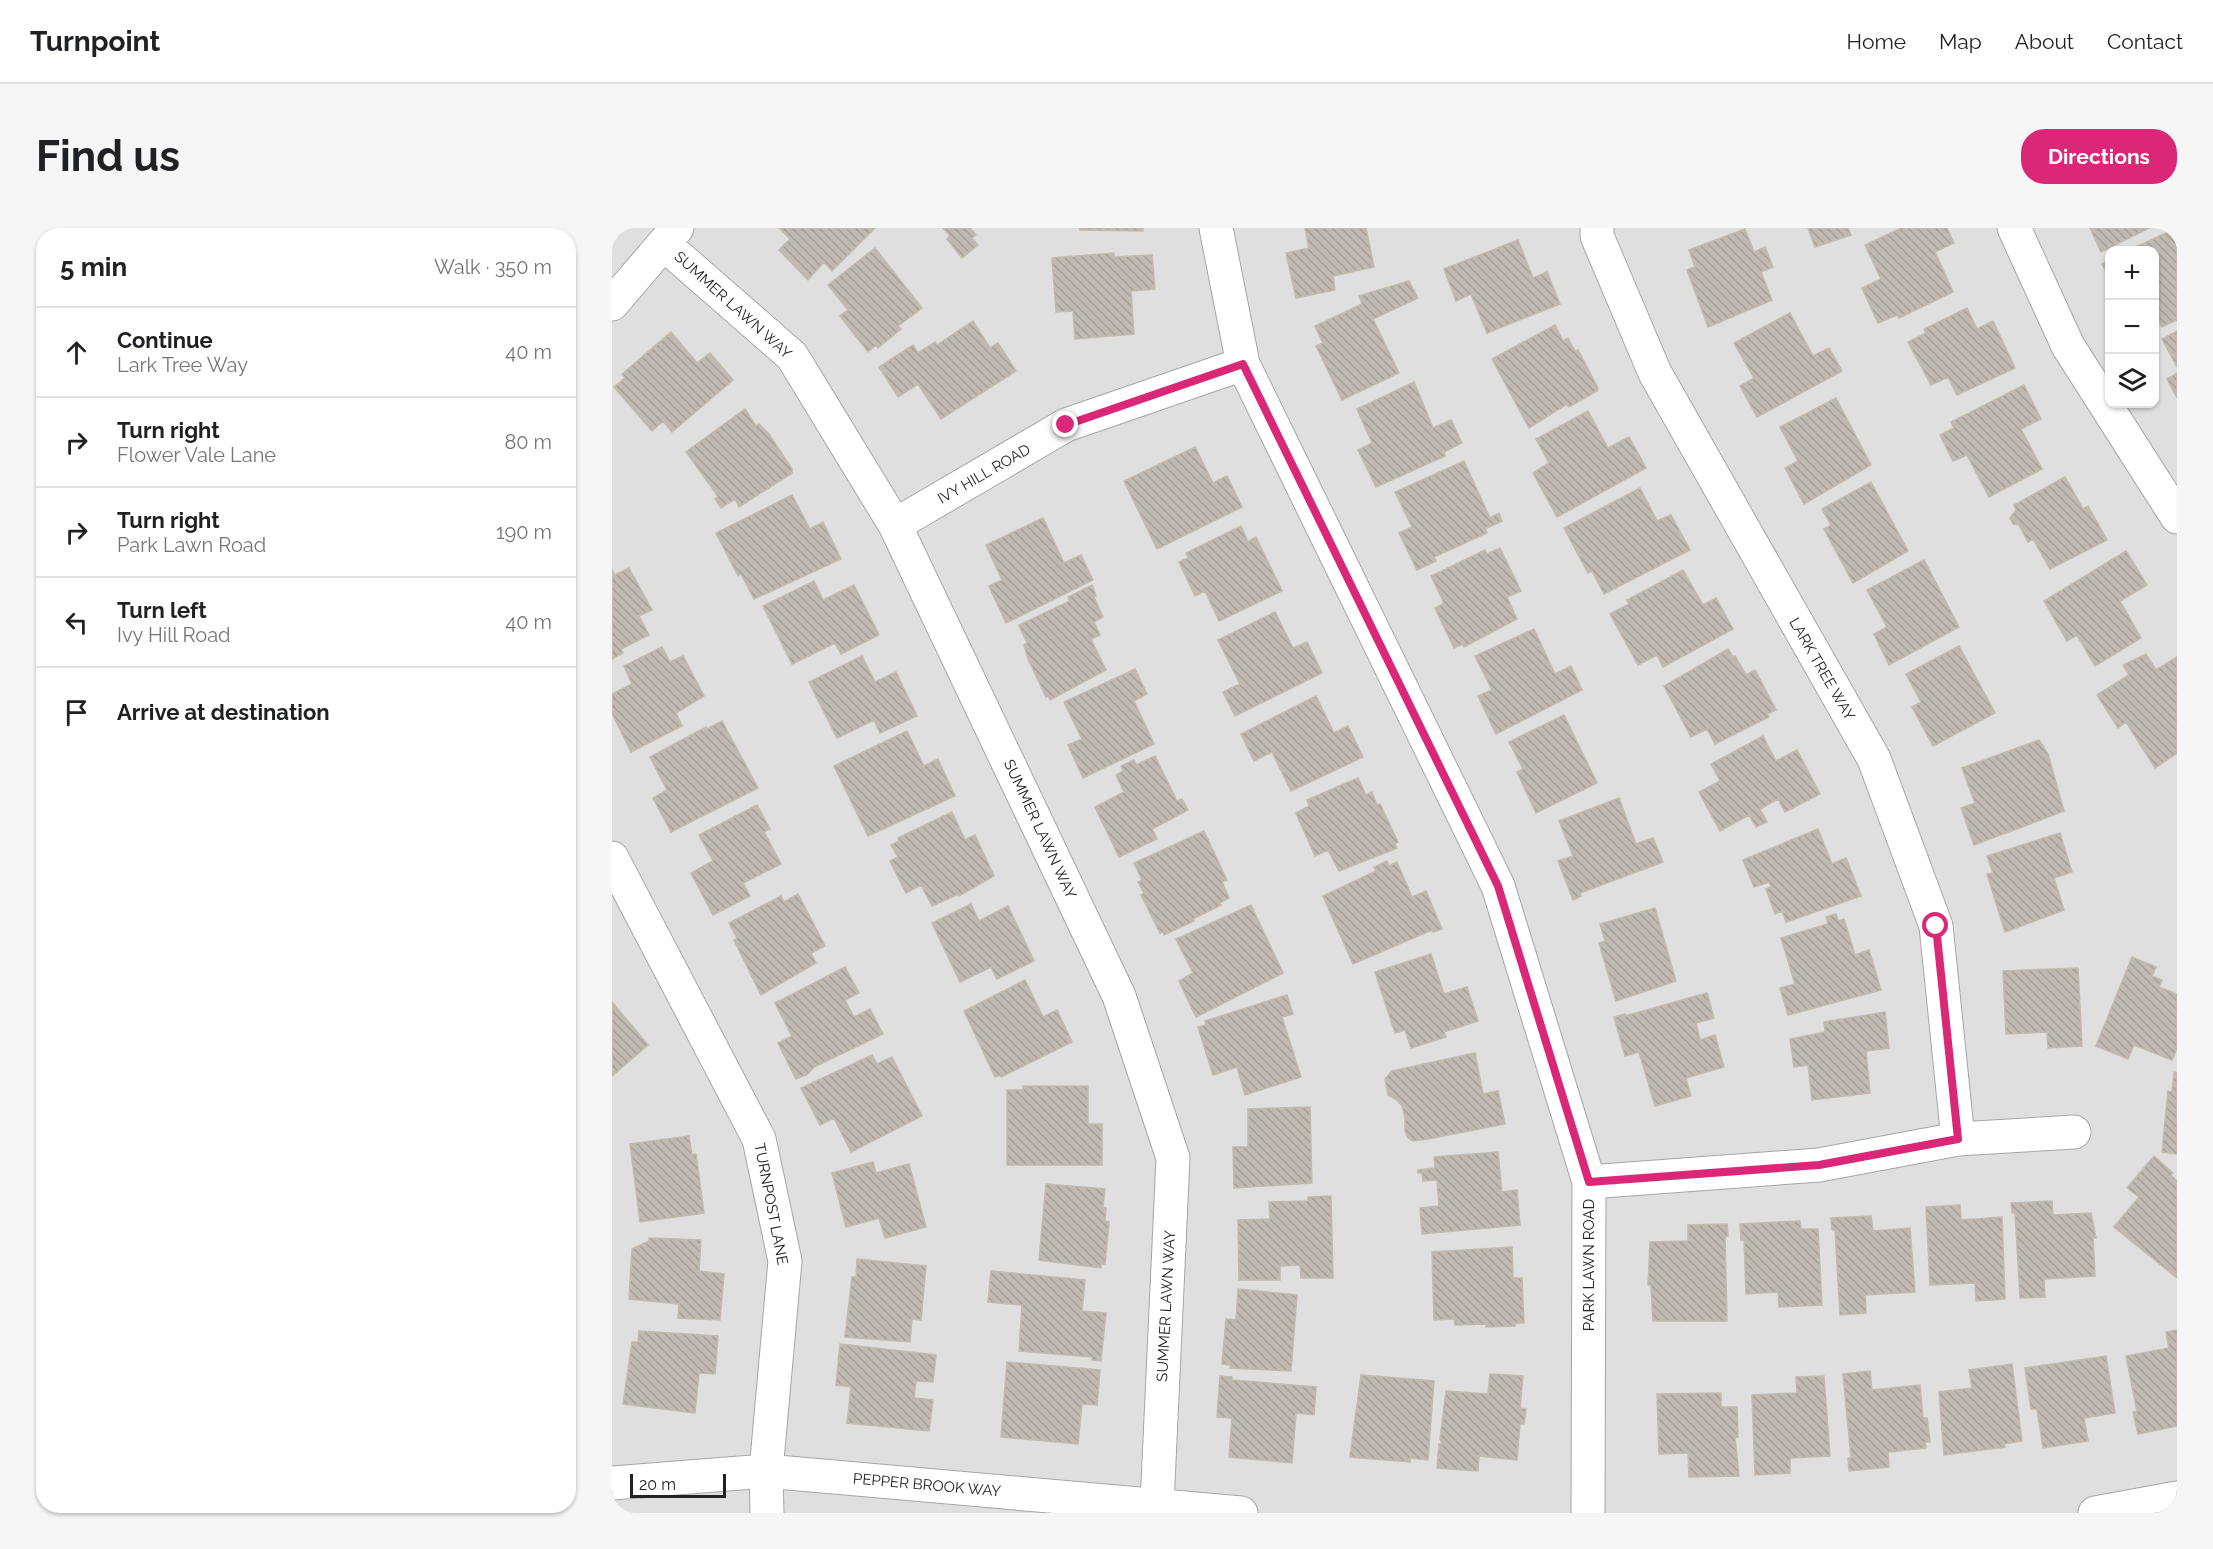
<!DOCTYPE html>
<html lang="en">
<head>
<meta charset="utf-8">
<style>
  body { margin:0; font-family:Raleway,sans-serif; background:#f6f6f6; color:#202124 }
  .controls { position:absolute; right:18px; top:18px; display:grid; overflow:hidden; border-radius:12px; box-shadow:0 2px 4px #0004 }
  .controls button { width:54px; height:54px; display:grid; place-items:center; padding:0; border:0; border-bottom:2px solid #e0e0e0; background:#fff; color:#202124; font:30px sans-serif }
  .scale { position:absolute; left:18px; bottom:15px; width:96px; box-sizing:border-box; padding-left:6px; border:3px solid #222; border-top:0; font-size:16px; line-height:21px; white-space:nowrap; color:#222; -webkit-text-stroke:4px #fff; paint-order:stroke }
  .stop { position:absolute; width:18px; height:18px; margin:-14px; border:4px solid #db2777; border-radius:50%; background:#fff }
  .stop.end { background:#db2777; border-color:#fff; box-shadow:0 2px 6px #0008 }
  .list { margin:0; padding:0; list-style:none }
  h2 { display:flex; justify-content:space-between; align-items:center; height:78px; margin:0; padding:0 24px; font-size:26px }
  h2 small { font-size:20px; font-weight:400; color:#757577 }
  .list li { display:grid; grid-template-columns:39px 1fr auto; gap:18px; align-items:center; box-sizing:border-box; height:90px; padding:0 24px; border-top:2px solid #e0e0e0 }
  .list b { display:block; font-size:22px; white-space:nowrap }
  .list p { margin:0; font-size:20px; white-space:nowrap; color:#757577 }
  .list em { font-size:20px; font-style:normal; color:#757577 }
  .icon { flex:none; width:33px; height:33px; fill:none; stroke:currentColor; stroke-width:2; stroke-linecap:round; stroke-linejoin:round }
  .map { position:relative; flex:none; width:1565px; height:1285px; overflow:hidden; border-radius:24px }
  header { display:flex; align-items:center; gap:36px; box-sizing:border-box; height:84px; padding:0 30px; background:#fff; border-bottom:2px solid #e0e0e0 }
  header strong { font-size:28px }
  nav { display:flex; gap:33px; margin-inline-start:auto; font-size:21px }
  .intro { display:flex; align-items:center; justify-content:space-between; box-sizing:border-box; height:144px; padding:0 36px }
  h1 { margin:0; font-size:42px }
  .button { padding:15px 27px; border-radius:24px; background:#db2777; color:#fff; font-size:21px; font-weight:700 }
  main { display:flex; gap:36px; padding:0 36px }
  aside { flex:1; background:#fff; border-radius:24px; box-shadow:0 2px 4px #0004 }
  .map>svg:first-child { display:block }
  .residential { fill:#e0dfdf; fill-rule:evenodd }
  .building { fill:url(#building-back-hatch); stroke:#c2baac; stroke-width:1.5 }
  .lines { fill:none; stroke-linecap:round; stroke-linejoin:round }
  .minor-casing { stroke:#a6a6a6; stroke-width:35 }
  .minor { stroke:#fff; stroke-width:33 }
  .route { stroke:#db2777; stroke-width:8 }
  .labels { text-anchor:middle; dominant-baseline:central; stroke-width:6; stroke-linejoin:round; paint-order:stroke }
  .street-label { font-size:15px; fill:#222; stroke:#fff }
</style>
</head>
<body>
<header>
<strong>Turnpoint</strong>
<nav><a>Home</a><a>Map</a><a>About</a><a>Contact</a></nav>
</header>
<div class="intro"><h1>Find us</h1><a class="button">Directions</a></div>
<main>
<aside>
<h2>5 min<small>Walk · 350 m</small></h2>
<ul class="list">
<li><svg class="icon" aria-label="ahead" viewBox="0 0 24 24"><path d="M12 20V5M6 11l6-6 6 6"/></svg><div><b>Continue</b><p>Lark Tree Way</p></div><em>40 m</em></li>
<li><svg class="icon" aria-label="right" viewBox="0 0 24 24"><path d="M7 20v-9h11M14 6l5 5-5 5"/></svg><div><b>Turn right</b><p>Flower Vale Lane</p></div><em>80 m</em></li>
<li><svg class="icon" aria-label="right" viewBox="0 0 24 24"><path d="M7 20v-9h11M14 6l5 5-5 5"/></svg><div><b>Turn right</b><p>Park Lawn Road</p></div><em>190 m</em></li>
<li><svg class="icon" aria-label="left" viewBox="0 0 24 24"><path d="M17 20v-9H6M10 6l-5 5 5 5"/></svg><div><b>Turn left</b><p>Ivy Hill Road</p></div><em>40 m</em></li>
<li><svg class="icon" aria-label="arrive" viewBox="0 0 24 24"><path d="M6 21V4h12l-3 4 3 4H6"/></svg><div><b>Arrive at destination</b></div></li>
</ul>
</aside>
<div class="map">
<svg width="1565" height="1285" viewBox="0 0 1565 1285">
  <defs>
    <pattern id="building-back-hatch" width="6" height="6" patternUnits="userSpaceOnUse" patternTransform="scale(1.5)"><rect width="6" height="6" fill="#bfb9b2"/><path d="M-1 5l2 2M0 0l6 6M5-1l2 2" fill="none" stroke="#a49f99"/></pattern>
  </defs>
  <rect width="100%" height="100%" fill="#f1f0e9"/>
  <path class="residential" d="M0 0H1565V1285H0ZM1498 22H1542V176H1498Z"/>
  <path class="building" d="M167 0H263L220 43 212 34 196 52 167 22 178 11Z
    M331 0H358L364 7 360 10 366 17 350 30 335 11 338 8Z
    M468 0H531V3L468 2Z
    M693 0H754L762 39 721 48 723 62 684 70 674 25 697 20Z
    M1196 0H1236L1239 7 1203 19Z
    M1289 0H1335L1342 15 1323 24 1341 64 1287 90 1285 87 1266 95 1250 60 1269 51 1253 17Z
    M1478 0H1537L1489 24Z
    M1565 0V92L1550 99 1542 85V22H1517Z
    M1133 1 1142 24 1153 19 1161 39 1149 44 1160 72 1096 99 1075 42 1083 39 1077 22Z
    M906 12 921 50 935 44 948 76 875 105 859 66 844 73 832 41Z
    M263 20 310 80 286 98 289 101 266 120 264 117 256 124 228 88 236 82 216 57Z
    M502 25V29L540 27 543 61 519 63 522 106 463 111 461 83 444 84 440 30Z
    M1498 32V51L1490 36Z
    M797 53 806 70 761 91 787 145 730 172 704 118 711 115 703 98 750 76 747 68Z
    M1355 80 1365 101 1381 93 1403 140 1345 167 1336 149 1319 157 1296 114 1314 105 1312 101Z
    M1178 85 1201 128 1217 120 1230 143 1145 189 1128 158 1142 150 1122 115Z
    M361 93 378 120 386 115 404 143 329 191 306 156 286 169 267 139 301 117 306 125 323 114 325 117Z
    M943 97 951 113 956 110 963 123 966 122 986 160 985 163 957 179 955 176 917 200 880 131Z
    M1565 103V139L1550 111Z
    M59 104 85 135 98 125 121 152 60 204 51 193 40 203 2 159 13 150 10 146Z
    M1565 145V170L1555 151Z
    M802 154 821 200 839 192 850 215 832 224 833 228 764 259 746 222 760 215 745 181Z
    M1412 157 1429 191 1409 201 1430 241 1377 269 1355 227 1341 233 1328 207 1342 200 1339 194Z
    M1224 170 1259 237 1192 276 1173 240 1186 233 1168 199Z
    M133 181 144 198 147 196 157 206 180 241V245L127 279 123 271 109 280 103 271 106 269 103 264 74 224Z
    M976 183 996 220 1017 209 1034 240 945 289 921 245 937 235 924 211Z
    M583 219 601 255 615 248 630 279 545 321 512 253Z
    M852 233 878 290 887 285 890 293 873 301 875 305 822 329 824 333 805 342 787 305 800 299 783 264Z
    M1453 249 1471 281 1476 278 1495 312 1438 341 1421 311 1416 314 1407 297 1401 296 1398 290 1404 282 1402 277Z
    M1259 254 1296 323 1241 355 1212 301 1219 297 1210 281Z
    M1028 260 1045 293 1059 287 1078 322 992 366 980 343 976 345 952 300Z
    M180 267 198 301 211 294 229 331 142 371 129 346 126 348 104 305Z
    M431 290 452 335 469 327 481 352 394 395 377 358 390 352 374 317Z
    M629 298 636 314 644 309 670 363 607 393 593 363 583 368 567 334 576 330 574 325Z
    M888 320 909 363 895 369 905 391 852 419 851 416 842 420 823 380 831 376V373L819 348 873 322 875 326Z
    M1514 323 1535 357 1508 373 1529 410 1483 438 1465 407 1455 413 1432 373Z
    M1312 332 1347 399 1277 437 1262 406 1275 399 1255 362Z
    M17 340 40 382 27 388 37 407 9 421 11 425 0 431V342L3 347Z
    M1071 342 1091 377 1104 370 1121 401 1051 439 1045 427 1026 437 998 386 1017 376 1015 372Z
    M202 353 211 372 242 357 267 407 229 426 223 415 180 436 151 378Z
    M480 357 484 368 482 369 491 389 482 394 488 407 479 411 494 442 438 472 436 468 434 469 416 431 412 417 415 415 407 397 458 373 456 369Z
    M663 384 681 420 695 414 710 445 623 488 611 464 628 456 606 412Z
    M922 401 943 446 959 438 970 462 884 506 866 468 880 462 863 428Z
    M1347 418 1383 485 1321 518 1300 479 1309 474 1294 446Z
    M50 419 58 434 71 428 92 468 64 485 70 498 19 524 0 485V466L20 456 12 438Z
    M1116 421 1121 429 1123 428 1134 447 1143 442 1164 482 1155 486 1157 489 1103 516 1095 501 1079 509 1052 458Z
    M1534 426 1544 442 1565 429V525L1543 540 1514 494 1506 500 1485 467 1517 447 1511 437Z
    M250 428 263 454 284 444 305 488 268 505 262 492 225 510 197 454Z
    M523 441 535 466 522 473 542 516 471 550 456 517 470 511 452 474Z
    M704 468 722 505 736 498 751 529 679 563 660 524 642 533 629 506Z
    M952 487 985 555 924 585 905 544 911 541 897 514Z
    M110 493 146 560 59 604 41 570 55 562 38 529 94 499 95 501Z
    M295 503 312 538 326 531 343 568 256 608 222 538Z
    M1151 508 1164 533 1185 522 1208 566 1173 584 1166 571 1148 581 1155 594 1144 599 1137 587 1108 603 1087 564 1108 553 1099 536Z
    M1427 512 1436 526 1452 583 1362 617 1349 580 1363 575 1350 540Z
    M543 528 565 573 570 571 576 582 540 601 545 611 507 629 483 579 512 564 504 547 511 543 509 538 522 532 524 537Z
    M746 550 754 567 760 564 765 577 768 576 786 614 783 616 785 620 727 643 716 622 703 628 684 585 697 578 695 572Z
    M1007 570 1024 616 1041 610 1051 634 968 665 969 668 961 672 946 633 961 628 947 593Z
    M145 577 158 601 152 604 169 636 131 655 138 668 101 687 79 645 101 633 87 607Z
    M340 584 353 612 363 607 382 648 347 668V666L320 678 309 657 294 665 278 633 286 629 279 617 287 613 286 610Z
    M1206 601 1220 636 1234 630 1249 668 1174 694 1170 683 1163 686 1154 661 1159 659 1157 654 1142 659 1131 632Z
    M592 603 615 652 610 654 617 670 607 675 609 677 581 691 582 693 552 707 551 704 548 705 529 667 532 665 526 654 530 652 522 635Z
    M1448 605 1460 644 1442 650 1452 682 1393 704 1375 646 1381 645 1375 628Z
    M775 633 777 638 785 634 800 669 814 663 830 701 821 704 820 702 741 736 711 668 764 643 762 639Z
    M186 666 213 718 199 725 204 735 149 767 122 712 125 710 117 695 169 668 172 674Z
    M359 676 367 693 396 678 422 733 385 751 379 739 348 754 320 695Z
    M639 677 671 745 584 789 567 753 581 745 564 711Z
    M1043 680 1064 753 1004 773 987 715 993 713 988 696Z
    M1224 686 1226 693 1232 691 1243 727 1257 722 1269 762 1176 787 1168 760 1183 756 1169 710 1216 696 1214 689Z
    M819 726 832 766 855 759 866 793 832 804 834 809 799 820 793 802 783 805 763 744Z
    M1520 729 1544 739 1540 748 1550 752 1547 759 1565 766V820L1560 832 1522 817 1516 831 1484 818Z
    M233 739 247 765 233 772 242 789 258 781 271 806 202 839 196 846 184 851 166 815 180 808 163 775Z
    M1466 740 1470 818 1436 820 1435 804 1394 806 1391 743Z
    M413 752 431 789 445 782 460 814 389 849 388 847 383 849 352 783Z
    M1095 765 1102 790 1084 795 1088 812 1103 807 1112 839 1074 850 1079 868 1043 878 1027 824 1013 828 1002 789 1013 786V788Z
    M675 767 681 786 670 789 689 849 633 867 625 839 601 847 586 799 594 797 593 793Z
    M0 774 36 817 0 848Z
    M1273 784 1277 820 1254 823 1258 865 1200 872 1196 837 1182 839 1178 811 1213 804 1212 794Z
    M863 825 871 866 886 863 893 896 816 911 801 913 796 910 793 903V889L790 878 785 872 776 867 773 851 780 843Z
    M260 827 265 836 280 829 310 888 239 924 222 890 208 897 189 860Z
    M1562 844 1565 845V926L1550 924 1556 863 1560 864Z
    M411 858H476V896H490V937H395V862H411Z
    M698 879 700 955 622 960 621 919H636V881Z
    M77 908 80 927 84 926 92 985 28 994 18 916Z
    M886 924 890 964 905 962 908 997 810 1006 808 980 827 978 825 952 811 953 810 945H806V942L823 940 822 929Z
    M1542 928 1561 945 1559 947 1565 953V1050L1502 999 1527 969 1515 960Z
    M261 934 264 945 297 936 314 999 273 1010 267 990 234 999 220 945Z
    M434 956 493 961 491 979 494 980 493 993 497 994 493 1036H489V1040L427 1032Z
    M719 968 721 1050H689L688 1037 668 1038V1052H627L626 992 658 991 657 974 696 973V969Z
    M1440 973 1441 987 1479 985 1484 1010H1481L1483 1048 1432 1051 1433 1069 1408 1070 1403 985H1400L1399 975Z
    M1348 977 1349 992 1390 989 1393 1071 1364 1073 1363 1055 1318 1057 1314 979Z
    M1259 988 1261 1003 1298 1000 1303 1064 1253 1067 1254 1085 1228 1087 1223 1002H1220L1219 990Z
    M1188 993 1189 1001H1206L1210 1077 1167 1079 1166 1064 1134 1066 1132 1012H1129L1128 996Z
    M1115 996 1116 1008 1113 1009 1115 1093H1041L1039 1057H1036L1038 1014 1076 1013V997Z
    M37 1010 89 1012 87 1043 112 1046 108 1092 66 1090 67 1076 17 1071 20 1021 37 1013Z
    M900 1019 901 1050H910L912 1095H903V1098L874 1099V1096L843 1097 842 1091 822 1092 820 1024Z
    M245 1031 314 1038 309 1092 300 1091 298 1114 233 1109 240 1049H244Z
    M379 1043 473 1052 470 1083 494 1085 489 1133 480 1132V1129L407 1123 410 1077 376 1074Z
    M626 1061 685 1067 679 1143 618 1140 619 1137 610 1136 614 1091 624 1092Z
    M1565 1102V1198L1526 1206 1521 1184 1525 1183 1514 1128 1557 1120 1554 1104Z
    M27 1103 106 1108 103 1146 87 1145 83 1185 11 1176 20 1114H26Z
    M228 1116 324 1127 321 1154 304 1153 302 1170 321 1172 317 1203 235 1195 239 1159 224 1157Z
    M1494 1128 1503 1185 1472 1190 1476 1213 1431 1220 1425 1181H1419L1413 1140Z
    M395 1134 488 1142 485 1177 470 1176 466 1216 389 1209Z
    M1400 1136 1410 1213 1392 1216 1393 1219 1332 1227 1327 1164 1360 1160 1357 1142Z
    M1258 1143 1260 1162 1308 1157 1311 1190H1315L1318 1214H1313L1314 1220 1276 1224 1277 1239 1237 1243 1236 1230H1239L1231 1146Z
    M878 1146 911 1148 908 1180 914 1181 912 1196H908L905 1232 867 1228 866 1243 825 1240 827 1216 830 1217 828 1211 834 1163 876 1166Z
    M749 1147 822 1153 816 1232 798 1230V1234L738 1229Z
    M608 1148 620 1149V1152L704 1159 702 1187 684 1185 680 1235 617 1229 620 1190 605 1189Z
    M1212 1148 1218 1228 1178 1230V1245L1143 1247 1140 1167 1185 1165 1184 1149Z
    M1109 1165V1179H1125L1126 1209H1123L1127 1248 1077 1249 1076 1225 1047 1226 1045 1166Z"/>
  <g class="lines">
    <defs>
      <path id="minor" d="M604 0 631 136 886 658 977 954 976 1285
        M985 0V8L1043 145 1262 531 1324 698 1346 911
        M1402 0 1456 118 1565 289
        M53 17 180 128 283 297 507 768 561 930 545 1277
        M0 76 65 0
        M283 297 454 197 631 136
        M0 630 147 911 173 1033 154 1243 155 1285
        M977 954 1207 937 1346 911 1462 904
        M0 1255 154 1243 629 1285
        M1483 1285 1565 1270"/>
    </defs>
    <use href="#minor" class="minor-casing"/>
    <use href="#minor" class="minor"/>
  </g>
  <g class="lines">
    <path class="route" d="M454 197 631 136 886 658 977 954 1207 937 1346 911 1324 698"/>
  </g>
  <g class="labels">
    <g class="street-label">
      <text transform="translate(121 77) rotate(42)">SUMMER LAWN WAY</text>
      <text transform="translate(372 246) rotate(-30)">IVY HILL ROAD</text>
      <text transform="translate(1210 441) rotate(60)">LARK TREE WAY</text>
      <text transform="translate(428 601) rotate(65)">SUMMER LAWN WAY</text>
      <text transform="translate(159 976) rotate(79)">TURNPOST LANE</text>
      <text transform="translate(977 1037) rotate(-90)">PARK LAWN ROAD</text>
      <text transform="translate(554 1078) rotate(-87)">SUMMER LAWN WAY</text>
      <text transform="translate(315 1257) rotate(5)">PEPPER BROOK WAY</text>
    </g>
  </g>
</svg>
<div class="controls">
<button>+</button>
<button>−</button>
<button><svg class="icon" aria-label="layers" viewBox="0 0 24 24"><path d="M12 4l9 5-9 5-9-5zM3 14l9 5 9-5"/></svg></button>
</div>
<div class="scale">20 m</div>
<div class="stop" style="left:1324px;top:698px"></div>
<div class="stop end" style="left:454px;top:197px"></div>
</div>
</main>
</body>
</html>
